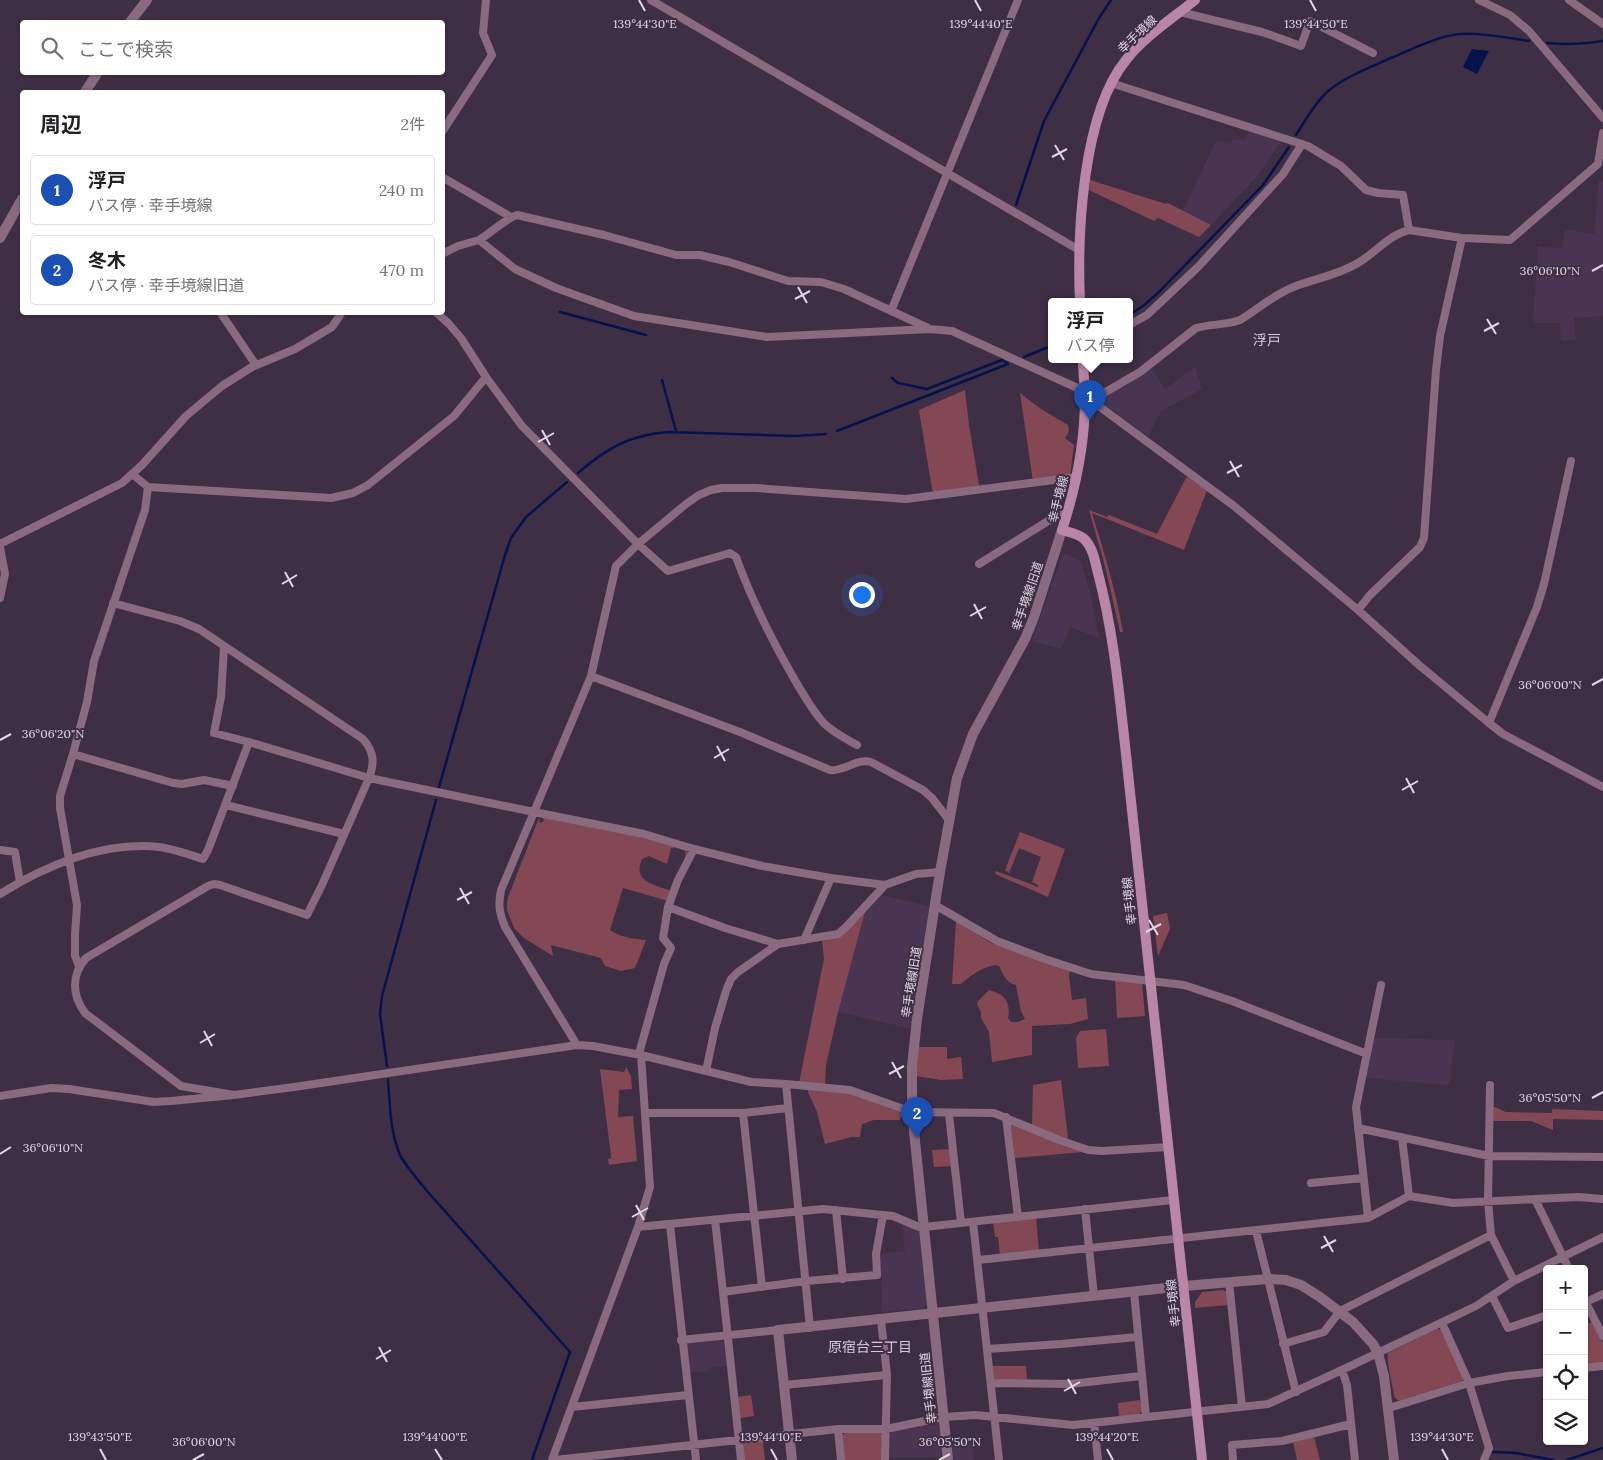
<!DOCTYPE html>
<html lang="ja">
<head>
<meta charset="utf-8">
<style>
  body { margin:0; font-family:Lora,"Noto Sans JP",serif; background:#f6f6f6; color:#202124 }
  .controls { position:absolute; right:15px; bottom:15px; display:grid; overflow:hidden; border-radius:5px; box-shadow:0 1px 4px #0004 }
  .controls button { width:45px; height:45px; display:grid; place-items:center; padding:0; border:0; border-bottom:1px solid #e0e0e0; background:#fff; color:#202124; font:25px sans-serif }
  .you { position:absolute; left:861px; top:594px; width:18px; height:18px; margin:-12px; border:4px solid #fff; border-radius:50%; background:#1a73e8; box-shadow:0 0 0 8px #1a73e833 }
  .badge { display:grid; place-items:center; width:32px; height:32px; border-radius:50%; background:#386f6c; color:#fff; font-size:16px; font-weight:700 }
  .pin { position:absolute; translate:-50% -41px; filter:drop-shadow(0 1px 2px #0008) }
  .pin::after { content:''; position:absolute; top:26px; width:18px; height:15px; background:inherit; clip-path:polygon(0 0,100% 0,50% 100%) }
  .popup { position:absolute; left:1048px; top:298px; width:85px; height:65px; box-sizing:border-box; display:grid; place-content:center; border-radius:5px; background:#fff; filter:drop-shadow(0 1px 4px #0005); font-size:16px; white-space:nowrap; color:#757577 }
  .popup b { font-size:19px; color:#202124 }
  .popup::after { content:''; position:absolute; left:50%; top:100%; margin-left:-10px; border:10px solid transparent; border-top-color:#fff }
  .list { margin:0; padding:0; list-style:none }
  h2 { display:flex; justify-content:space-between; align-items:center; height:65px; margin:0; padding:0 20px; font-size:21px }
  h2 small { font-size:16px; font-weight:400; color:#757577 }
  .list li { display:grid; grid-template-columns:32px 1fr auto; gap:15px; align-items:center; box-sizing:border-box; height:70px; margin:0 10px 10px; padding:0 10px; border:1px solid #e0e0e0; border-radius:5px }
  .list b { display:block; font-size:19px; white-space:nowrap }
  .list p { margin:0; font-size:16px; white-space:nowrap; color:#757577 }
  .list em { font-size:16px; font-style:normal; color:#757577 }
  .icon { flex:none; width:28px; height:28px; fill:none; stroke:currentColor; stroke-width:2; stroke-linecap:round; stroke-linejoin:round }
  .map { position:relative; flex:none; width:1603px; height:1460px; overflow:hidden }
  .search { position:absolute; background:#fff; box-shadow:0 1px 4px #0004; left:20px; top:20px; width:425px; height:55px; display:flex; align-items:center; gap:12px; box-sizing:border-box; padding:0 18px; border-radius:5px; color:#757577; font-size:19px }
  .panel { position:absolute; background:#fff; box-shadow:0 1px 4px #0004; left:20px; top:90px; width:425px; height:225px; border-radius:5px }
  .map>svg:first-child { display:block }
  .built { fill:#493551 }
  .green { fill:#844854 }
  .water { fill:#04124e }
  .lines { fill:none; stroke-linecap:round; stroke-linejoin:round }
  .stream { stroke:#04124e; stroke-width:2.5 }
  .minor { stroke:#8a6a7e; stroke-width:8 }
  .tertiary { stroke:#8a6a7e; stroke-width:10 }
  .secondary { stroke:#b986a6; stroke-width:10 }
  .ticks { fill:none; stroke:#e0d6e4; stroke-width:2 }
  .labels { text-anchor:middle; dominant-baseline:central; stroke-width:4; stroke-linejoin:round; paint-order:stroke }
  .street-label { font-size:12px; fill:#e0d6e4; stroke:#3f2f45 }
  .neighbourhood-label { font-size:14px; fill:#d9c5e1; stroke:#3f2f45 }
  .ticks-label { font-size:12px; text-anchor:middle; fill:#e0d6e4; stroke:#3f2f45; stroke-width:4; stroke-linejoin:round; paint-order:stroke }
</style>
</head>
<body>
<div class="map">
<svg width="1603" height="1460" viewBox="0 0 1603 1460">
  <rect width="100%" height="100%" fill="#3f2f45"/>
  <path class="built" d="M1249 132 1281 142 1258 175 1211 225 1183 211 1216 141 1231 144 1232 139 1245 141Z
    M1599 180 1603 182V316L1574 318 1576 340 1561 341 1560 323H1533L1538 246 1562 249 1565 229 1594 234Z
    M1151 367 1165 389 1195 367 1202 389 1161 411 1148 436 1104 404 1106 401 1101 397Z
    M1063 553 1081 561 1091 596 1099 638 1070 627 1061 649 1032 641Z
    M881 895 930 906 912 1029 838 1012 866 908Z
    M1376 1038 1455 1040 1449 1085 1365 1078 1372 1040Z
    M902 1223 920 1230 928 1304 923 1308 882 1312V1284L879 1254 905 1251Z
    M723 1340 726 1342 729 1366 708 1368V1371L688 1373 685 1347 688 1343Z
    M937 1423 941 1426 945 1457 889 1458 890 1434 893 1431Z
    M972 1443 974 1460H952L950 1445Z"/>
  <path class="green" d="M1090 180 1166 204 1168 203 1211 225 1199 237 1158 218 1154 221 1089 190Z
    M965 390 969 425 979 485 990 484 934 493 932 489 919 410Z
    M1020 393 1041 409 1068 425 1069 431 1065 438 1074 445 1070 476 1033 481Z
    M1188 477 1207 490 1184 550 1092 513C1104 552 1116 591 1123 632H1120L1105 566 1089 510 1107 517 1109 515 1157 534 1186 478Z
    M542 816 643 836 677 845 684 848 688 853 682 867 686 858 685 851 677 847 671 848 667 864 649 856 642 859C632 881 654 885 669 890L670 892 668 901 623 888 610 930C620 937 633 939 646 940L635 968 621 971 605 966 601 958 551 945 553 956 524 938 514 928 507 910V902L508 897 539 818 540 823 544 821Z
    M1020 832 1065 849 1048 897 995 874 996 871 1038 887V885L1032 882 1041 857 1019 848 1009 873 1005 870Z
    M866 908 838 1012 826 1065 825 1086 799 1083 824 959 822 941C842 938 854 922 866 908Z
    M1167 913 1170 929 1158 956 1153 916Z
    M956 921 991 943 1070 971 1069 976 1072 1000 1086 998 1088 1019 1070 1024 1032 1026V1055L992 1062 989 1032 981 1018V1012L977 1004 978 1001 989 990C1005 994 1011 1002 1008 1018L1011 1022H1018L1025 1019 1021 1011 1016 985C1006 983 1003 974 999 966 990 962 968 977 961 984H952Z
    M1115 979 1142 982 1145 1016 1117 1018Z
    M1106 1029 1109 1066 1078 1068 1076 1038 1080 1031Z
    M918 1047H947V1059L961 1057 963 1079 941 1080 916 1076Z
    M626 1067 631 1076 632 1089 619 1090 618 1117 633 1116 637 1161 609 1165 608 1159 611 1158V1156L600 1069 624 1072Z
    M1061 1080 1068 1138 1066 1140 1032 1125 1033 1085Z
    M808 1090 849 1093 902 1113 900 1120H874L862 1124 860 1137H851L825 1144 817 1112 808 1092Z
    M1492 1106 1506 1112 1552 1113V1109L1603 1111V1120L1553 1119V1130L1531 1121H1492Z
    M1013 1122 1056 1143 1082 1152 1015 1158 1011 1125Z
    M950 1149 952 1166 934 1167 932 1150Z
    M1036 1217 1039 1251 1000 1255 998 1237H995L993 1222Z
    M1223 1290 1227 1292 1229 1305 1195 1308V1302L1202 1292Z
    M1592 1322 1603 1343V1363L1584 1365V1325Z
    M1437 1329 1441 1330 1464 1377 1462 1381 1399 1401 1395 1398C1393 1388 1386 1359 1388 1353Z
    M992 1366H1026L1027 1381H996L993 1378Z
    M751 1395 754 1416 740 1418 737 1397Z
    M1140 1400 1142 1411 1139 1415 1119 1417 1118 1403Z
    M878 1431 883 1435 882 1460H843L840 1437 846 1432Z
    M1314 1437 1320 1460H1297L1293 1442Z
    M763 1441 765 1460H744L742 1446 745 1443Z"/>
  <path class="water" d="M1472 49 1489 51 1477 74 1463 67Z"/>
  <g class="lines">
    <path class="stream" d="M1547 43C1566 45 1584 44 1603 41
      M1296 135C1305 121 1314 104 1327 92 1346 76 1369 68 1391 58 1413 49 1437 36 1460 34 1482 32 1507 38 1529 41
      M1016 205 1044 121 1099 18 1111 0
      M560 312 646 335
      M1129 315 1143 306 1159 292 1263 185 1289 147
      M1024 357 1051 346
      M892 378 898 383 927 389 1002 360 1008 364
      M662 380 676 431
      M837 431 1008 364
      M578 473C607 448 629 435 669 432L796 436 826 434
      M439 787 505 555 511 538 526 517 567 482
      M387 1066 380 1014 382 996 436 800
      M388 1080C390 1105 390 1134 401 1157 408 1169 418 1180 427 1191L570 1352 532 1460
      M1493 1452 1516 1453 1553 1460
      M1567 1460 1603 1448"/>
    <path class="minor" d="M651 0 1079 250
      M1479 0 1510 15 1529 31 1603 118
      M1569 0 1603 24
      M1180 12 1262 32 1301 46 1310 21 1373 53
      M1111 83 1308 146 1341 166 1366 190 1378 193 1403 195 1409 230
      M442 132 492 55 483 33 486 0
      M442 177 511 217
      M479 240C491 233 505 219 517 215L604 235 676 255H700L729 262 788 281 821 282 844 289 928 328
      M442 254 458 246 479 240 515 269 556 288 634 316 767 337 930 329 952 331 1084 391
      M891 311 1018 0
      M220 312 256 365
      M436 312 449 324 461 338 486 377 522 426 638 544 668 571 730 553 736 557C752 601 769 635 792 675 801 691 810 707 822 721 830 731 845 738 857 745
      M1129 325 1147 315 1199 266 1283 174 1302 144
      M1085 398 1096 404 1234 506 1358 610 1419 665 1489 723 1503 734 1603 787
      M1090 401 1140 372 1196 328C1211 324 1226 325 1240 320 1258 309 1276 293 1296 286 1317 278 1338 275 1358 263 1375 253 1389 235 1409 230L1462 238 1510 240 1598 164 1603 133
      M148 487 331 498 353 493 368 485 454 416 486 377
      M0 544 122 483 142 465 186 416 222 386 252 367 295 349 332 327 342 312
      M0 547 5 574 0 598
      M979 564 1056 516 1067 513
      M113 603 180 621 199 629 363 739C374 752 375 762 369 778L322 885 307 915 220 885 214 884 208 886 86 958C71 975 72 995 85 1013L181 1086 234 1095
      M1358 610 1370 595 1420 547 1424 538 1436 370 1440 336 1462 238
      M224 647 221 697 214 733 249 742
      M591 676 740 732 830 770C845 772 856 758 871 762L923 790 932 798 949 820
      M1489 723 1537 607 1544 584 1571 461
      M73 754 173 783 182 784 204 780 233 786
      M226 805 344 834
      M694 849 678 880 668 907 725 928 778 944
      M0 850 15 852 20 882
      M0 894C47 865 102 841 159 847 174 849 188 854 203 859L208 850 249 742 369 778 534 812 591 676 616 566 638 544 686 504 699 495 711 490 722 488H756L906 499 1077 477
      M935 905 997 941 1045 959 1091 974 1184 985 1232 1001 1367 1054
      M804 940 831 878
      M79 966 75 956V935L77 905 60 808V796L73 754 87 702 94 661 145 510 148 487 132 474
      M577 1045 505 927C499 912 498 905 501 890L534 812 644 834 694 849 762 866 831 878 885 885 916 874 940 872
      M706 1071 715 1028 726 991 731 979 738 972 778 944 838 934 846 927 885 885
      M786 1084 810 1328
      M1490 1085 1488 1201 1491 1235 1514 1281
      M0 1096 51 1088 69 1089 154 1102 171 1101 234 1095 294 1087 577 1045 593 1046 641 1055 640 1050 664 964 671 948 663 938 668 907
      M645 1113H743L788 1108
      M743 1113 762 1287
      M949 1114 961 1223
      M1006 1117 1018 1217
      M1358 1128 1489 1156 1603 1157
      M1402 1138 1409 1196
      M1311 1183 1363 1178
      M1535 1199 1569 1269
      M1085 1209 1094 1296
      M836 1210 843 1279
      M1368 1218 1356 1107 1381 985
      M715 1220 723 1292
      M973 1222 999 1460
      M670 1225 696 1460
      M638 1227 823 1209 893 1216 919 1227H924L1173 1200
      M1256 1231 1296 1392
      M978 1260 1368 1218 1409 1196 1453 1203 1578 1197 1603 1199
      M1229 1282 1242 1407
      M1134 1292 1146 1417
      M1492 1296 1508 1328 1547 1315
      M1584 1299 1603 1336
      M1584 1303 1603 1294
      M881 1320 887 1375 885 1460
      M1442 1323 1469 1383 1489 1448 1484 1460
      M681 1340 778 1330
      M1283 1344 1324 1332 1340 1311 1491 1235
      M987 1349 1061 1344 1137 1337
      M1584 1368 1603 1366
      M1342 1370 1347 1385 1355 1460
      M991 1383 1070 1384 1141 1376
      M784 1385 887 1375
      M572 1407 688 1395
      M1389 1408 1469 1383 1508 1376 1547 1372
      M1094 1423 1098 1460
      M838 1429 841 1460
      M552 1460 638 1227 650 1187 641 1055 751 1082 786 1084 850 1090 912 1112 994 1113 1059 1140 1088 1150 1102 1151 1168 1147
      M555 1460 838 1429H886L944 1417 975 1415 1073 1425 1268 1404 1342 1370 1476 1306 1514 1281 1603 1237
      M741 1460 723 1292 806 1281 877 1275 876 1254 883 1215
      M1233 1460 1232 1445 1282 1441 1351 1424"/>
    <path class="tertiary" d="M130 22 147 0
      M85 92 98 72
      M0 238 22 199
      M792 1460 778 1330 1184 1286 1268 1279 1286 1280 1301 1285 1320 1297 1353 1322 1373 1344 1378 1353 1384 1376 1394 1460
      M948 1460 912 1112V1066L917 1019 940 872 957 778 973 734 1025 639 1034 617 1062 530"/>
    <path class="secondary" d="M1080 302C1077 235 1082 114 1126 60 1145 36 1172 19 1195 0
      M1083 360C1083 372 1085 385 1085 398 1085 443 1076 487 1062 530 1068 532 1078 534 1083 538 1093 546 1095 562 1098 573 1112 626 1118 681 1124 736L1202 1460"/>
  </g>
  <path class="ticks" d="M639 0 645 11M975 0 981 11M1310 0 1316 11M1055 145 1064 160M1052 157 1067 149M1592 271 1603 265M798 287 807 303M795 299 810 291M1487 319 1496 334M1484 331 1499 323M542 430 550 445M538 442 554 433M1230 461 1239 477M1227 473 1242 465M285 572 293 587M282 584 297 575M974 604 982 619M970 616 986 607M1592 685 1603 679M0 740 11 734M717 746 725 761M714 758 729 749M1406 778 1414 793M1402 790 1418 781M460 888 469 904M457 900 472 892M1149 920 1158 935M1146 932 1161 924M204 1031 212 1046M200 1043 215 1034M892 1062 901 1078M889 1074 904 1066M1592 1098 1603 1092M0 1154 11 1147M636 1205 644 1220M632 1217 648 1208M1324 1236 1333 1252M1321 1248 1336 1240M379 1347 387 1362M376 1359 391 1350M1068 1379 1076 1394M1064 1391 1080 1382M100 1449 106 1460M435 1449 442 1460M771 1449 777 1460M1107 1449 1113 1460M1442 1449 1448 1460M193 1460 204 1454M939 1460 950 1454"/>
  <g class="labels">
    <g class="street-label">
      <text transform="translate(1137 34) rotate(-43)">幸手境線</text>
      <text transform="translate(1058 499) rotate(-76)">幸手境線</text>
      <text transform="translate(1027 596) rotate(-71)">幸手境線旧道</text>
      <text transform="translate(1129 901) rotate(-96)">幸手境線</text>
      <text transform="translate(911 982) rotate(-81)">幸手境線旧道</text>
      <text transform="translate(1173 1303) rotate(-96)">幸手境線</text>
      <text transform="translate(928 1388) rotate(-96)">幸手境線旧道</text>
    </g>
    <g class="neighbourhood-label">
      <text x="1267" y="340">浮戸</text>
      <text x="870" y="1347">原宿台三丁目</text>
    </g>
  </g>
  <g class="ticks-label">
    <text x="645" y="28">139°44'30"E</text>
    <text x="981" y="28">139°44'40"E</text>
    <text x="1316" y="28">139°44'50"E</text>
    <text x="1550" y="275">36°06'10"N</text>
    <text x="1550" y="689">36°06'00"N</text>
    <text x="53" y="738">36°06'20"N</text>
    <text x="1550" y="1102">36°05'50"N</text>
    <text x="53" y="1152">36°06'10"N</text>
    <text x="100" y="1441">139°43'50"E</text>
    <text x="435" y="1441">139°44'00"E</text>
    <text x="771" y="1441">139°44'10"E</text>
    <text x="1107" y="1441">139°44'20"E</text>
    <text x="1442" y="1441">139°44'30"E</text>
    <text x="204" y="1446">36°06'00"N</text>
    <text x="950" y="1446">36°05'50"N</text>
  </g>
</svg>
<div class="controls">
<button>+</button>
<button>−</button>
<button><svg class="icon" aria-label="locate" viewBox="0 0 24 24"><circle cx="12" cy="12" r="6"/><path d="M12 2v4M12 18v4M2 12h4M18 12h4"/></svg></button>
<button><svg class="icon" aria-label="layers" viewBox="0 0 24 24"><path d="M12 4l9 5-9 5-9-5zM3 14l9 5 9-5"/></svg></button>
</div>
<div class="you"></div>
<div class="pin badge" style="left:1090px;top:421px;background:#1a4fb4">1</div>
<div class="popup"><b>浮戸</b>バス停</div>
<div class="pin badge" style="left:917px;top:1138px;background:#1a4fb4">2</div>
<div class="search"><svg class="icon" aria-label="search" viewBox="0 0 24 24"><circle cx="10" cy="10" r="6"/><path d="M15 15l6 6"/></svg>ここで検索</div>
<section class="panel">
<h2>周辺<small>2件</small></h2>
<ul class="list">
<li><span class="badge" style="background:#1a4fb4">1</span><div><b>浮戸</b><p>バス停 · 幸手境線</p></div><em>240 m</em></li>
<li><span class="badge" style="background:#1a4fb4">2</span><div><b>冬木</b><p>バス停 · 幸手境線旧道</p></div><em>470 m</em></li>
</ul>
</section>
</div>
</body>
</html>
